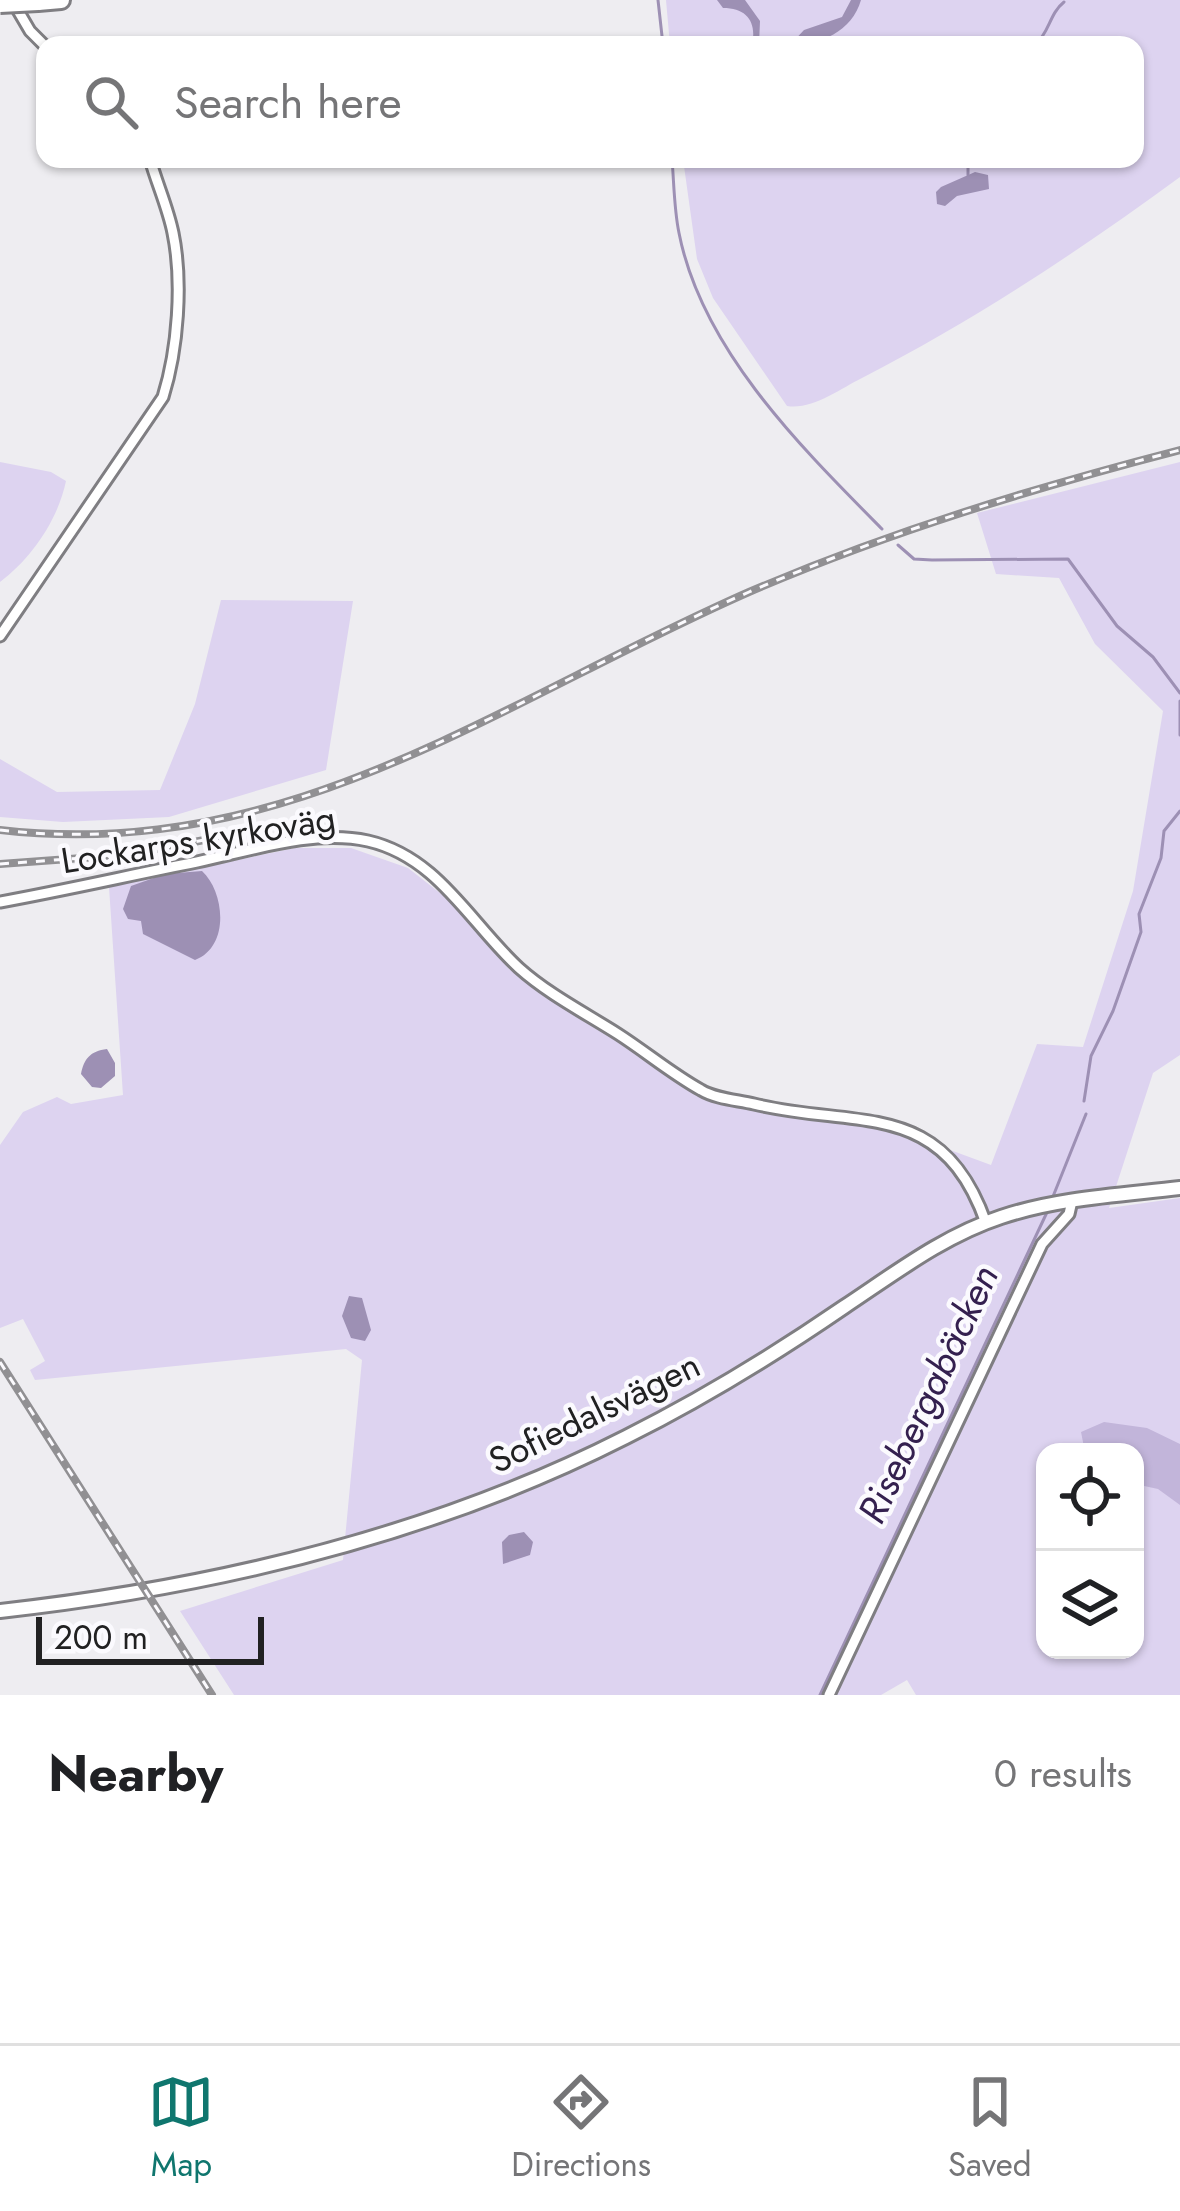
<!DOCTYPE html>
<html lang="en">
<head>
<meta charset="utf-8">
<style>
  body { margin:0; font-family:Jost,sans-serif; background:#f6f6f6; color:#202124 }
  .controls { position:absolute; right:36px; bottom:36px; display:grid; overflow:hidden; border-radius:24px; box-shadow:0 3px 9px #0004 }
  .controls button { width:108px; height:108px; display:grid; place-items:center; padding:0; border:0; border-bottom:3px solid #e0e0e0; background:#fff; color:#202124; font:60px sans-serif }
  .scale { position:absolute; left:36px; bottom:30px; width:228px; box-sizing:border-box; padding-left:12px; border:6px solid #212122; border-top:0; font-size:33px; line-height:42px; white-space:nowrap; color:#212122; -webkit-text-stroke:9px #fbfafe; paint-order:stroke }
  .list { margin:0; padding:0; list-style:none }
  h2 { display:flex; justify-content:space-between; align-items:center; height:156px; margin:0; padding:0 48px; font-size:51px }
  h2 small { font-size:39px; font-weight:400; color:#757577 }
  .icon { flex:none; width:66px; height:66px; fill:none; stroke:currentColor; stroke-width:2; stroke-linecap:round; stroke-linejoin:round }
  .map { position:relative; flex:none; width:1180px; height:1695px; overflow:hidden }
  .search { position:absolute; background:#fff; box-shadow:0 3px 9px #0004; left:36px; right:36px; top:36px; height:132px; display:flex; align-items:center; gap:30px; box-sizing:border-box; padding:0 42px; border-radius:24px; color:#757577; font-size:45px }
  .sheet { height:348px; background:#fff }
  nav { display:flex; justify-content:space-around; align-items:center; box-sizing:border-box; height:168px; border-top:3px solid #e0e0e0; background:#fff; font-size:33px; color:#757577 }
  nav a { display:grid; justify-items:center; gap:6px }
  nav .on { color:#0f766e }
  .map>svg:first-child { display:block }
  .green { fill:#ddd3f0; fill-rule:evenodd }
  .forest { fill:#c2b5da }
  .water { fill:#9d90b4 }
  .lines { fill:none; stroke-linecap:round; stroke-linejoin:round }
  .stream { stroke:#9d90b4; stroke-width:3 }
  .minor-casing { stroke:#7f7e82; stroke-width:15 }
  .secondary-casing { stroke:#7f7e82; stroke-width:18 }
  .motorway-casing { stroke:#7f7e82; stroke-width:22 }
  .minor { stroke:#fff; stroke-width:9 }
  .secondary { stroke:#fff; stroke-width:12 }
  .motorway { stroke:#fff; stroke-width:16 }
  .rail-casing { stroke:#919093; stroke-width:8 }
  .rail { stroke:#fbfafe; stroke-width:3; stroke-dasharray:9; stroke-linecap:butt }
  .motorway-bridge-casing { stroke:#7f7e82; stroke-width:22; stroke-linecap:butt }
  .motorway-bridge { stroke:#fff; stroke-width:16 }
  .labels { text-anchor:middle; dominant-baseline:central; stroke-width:9; stroke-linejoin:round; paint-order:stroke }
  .street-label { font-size:36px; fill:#212122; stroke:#fbfafe }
  .water-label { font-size:39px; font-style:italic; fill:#34204f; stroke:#fbfafe }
</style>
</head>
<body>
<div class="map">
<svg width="1180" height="1695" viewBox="0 0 1180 1695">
  <rect width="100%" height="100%" fill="#eeedf1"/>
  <path class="green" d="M666 0H1180V177C1078 252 974 320 862 378 840 389 812 410 787 406L713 298 697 259 683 159H1135V45H670Z
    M0 462 51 472 66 481C58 520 31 559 0 582Z
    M1180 462V1055L1153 1073 1109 1208 1180 1198V1695H916L907 1680 881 1695H234L180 1611 343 1560 362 1360 346 1349 35 1380 30 1370 45 1361 23 1319 0 1328V1145L23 1112 57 1097 71 1104 123 1095 109 887 295 848H351L408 868 449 900 509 969 700 1097 904 1133 991 1165 1037 1044 1083 1047 1133 891 1163 711 1095 644 1059 578 996 574 977 513ZM1045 1452H1135V1650H1045Z
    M221 600 353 601 326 770 169 817 63 822 0 817V759L57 792 160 790 195 704Z"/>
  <path class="forest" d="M1104 1422 1147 1428 1180 1444V1505L1158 1489 1135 1484V1452H1085L1081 1432Z"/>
  <path class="water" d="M717 0H745L760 21 759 45H752C757 22 747 8 723 8Z
    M851 0H861C852 32 820 45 790 45L804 30 842 17Z
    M975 172 988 175 989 189 957 196 945 206 937 204 936 192 941 187Z
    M202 871C225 892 230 947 195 960L143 934 141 921 128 919 123 909 131 886 165 874Z
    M107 1049 115 1063V1076L101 1088 92 1087 81 1074C84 1059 90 1051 107 1049Z
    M349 1296 362 1298 371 1330 365 1341 351 1338 342 1316Z
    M524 1532 533 1542 530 1555 503 1564 502 1542 509 1535Z"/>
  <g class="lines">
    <path class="stream" d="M658 0 663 45
      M1035 45C1050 32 1049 14 1064 2
      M672 159C674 183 674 209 679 233 702 350 802 448 882 529
      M968 175V159
      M898 545 914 559 932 560 1068 559 1117 626 1153 657 1180 693
      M1180 701V735
      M1084 1101 1091 1056 1113 1011 1141 932 1139 914 1161 858 1164 831 1180 811
      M1052 1199 1086 1114
      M820 1695 1049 1208"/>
    <defs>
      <path id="minor" d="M13 2 30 31 45 46
        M0 636 163 397C178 349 183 282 173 233 168 208 157 184 150 159
        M0 902C66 890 131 875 197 862 250 851 313 829 368 841 438 857 470 923 519 968 548 994 585 1013 618 1034 646 1052 672 1074 701 1090 716 1099 737 1100 754 1104 858 1129 942 1098 986 1223
        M829 1695 1042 1244 1069 1214 1072 1201"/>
      <path id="secondary" d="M0 1611C216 1587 431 1536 626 1437 702 1399 774 1355 844 1307 894 1274 943 1236 1001 1217 1058 1198 1120 1195 1180 1188"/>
      <path id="motorway" d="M38 2 61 0"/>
    </defs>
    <use href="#minor" class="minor-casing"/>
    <use href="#secondary" class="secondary-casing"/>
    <use href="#motorway" class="motorway-casing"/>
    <use href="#minor" class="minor"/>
    <use href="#secondary" class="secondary"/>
    <use href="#motorway" class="motorway"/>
    <defs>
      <path id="rail" d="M0 830C289 863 498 702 749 592 889 532 1033 488 1180 450
        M0 864 124 855 215 838
        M0 1362 212 1695"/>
    </defs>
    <use href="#rail" class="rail-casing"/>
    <use href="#rail" class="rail"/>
    <defs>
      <path id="motorway-bridge" d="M0 4 38 2"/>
    </defs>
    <use href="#motorway-bridge" class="motorway-bridge-casing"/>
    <use href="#motorway-bridge" class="motorway-bridge"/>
  </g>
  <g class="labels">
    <g class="street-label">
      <text transform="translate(198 839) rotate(-9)">Lockarps kyrkoväg</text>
      <text transform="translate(594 1412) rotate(-26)">Sofiedalsvägen</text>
    </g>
    <g class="water-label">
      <text transform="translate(928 1394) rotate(-65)">Risebergabäcken</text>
    </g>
  </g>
</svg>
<div class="controls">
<button><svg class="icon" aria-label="locate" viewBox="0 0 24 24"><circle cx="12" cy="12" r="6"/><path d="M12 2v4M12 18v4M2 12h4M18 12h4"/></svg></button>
<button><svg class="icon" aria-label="layers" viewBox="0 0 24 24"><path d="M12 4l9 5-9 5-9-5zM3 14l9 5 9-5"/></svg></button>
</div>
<div class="scale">200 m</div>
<div class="search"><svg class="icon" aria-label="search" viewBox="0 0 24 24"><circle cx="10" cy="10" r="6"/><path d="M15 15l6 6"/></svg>Search here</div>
</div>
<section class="sheet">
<h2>Nearby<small>0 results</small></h2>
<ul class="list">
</ul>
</section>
<nav>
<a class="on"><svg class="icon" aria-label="map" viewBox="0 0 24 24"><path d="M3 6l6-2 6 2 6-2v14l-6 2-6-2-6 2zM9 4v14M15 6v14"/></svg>Map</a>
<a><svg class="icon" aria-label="directions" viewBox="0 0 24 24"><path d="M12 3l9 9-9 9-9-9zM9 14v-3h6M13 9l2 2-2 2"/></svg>Directions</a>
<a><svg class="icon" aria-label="saved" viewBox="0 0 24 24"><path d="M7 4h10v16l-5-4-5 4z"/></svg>Saved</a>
</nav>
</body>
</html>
